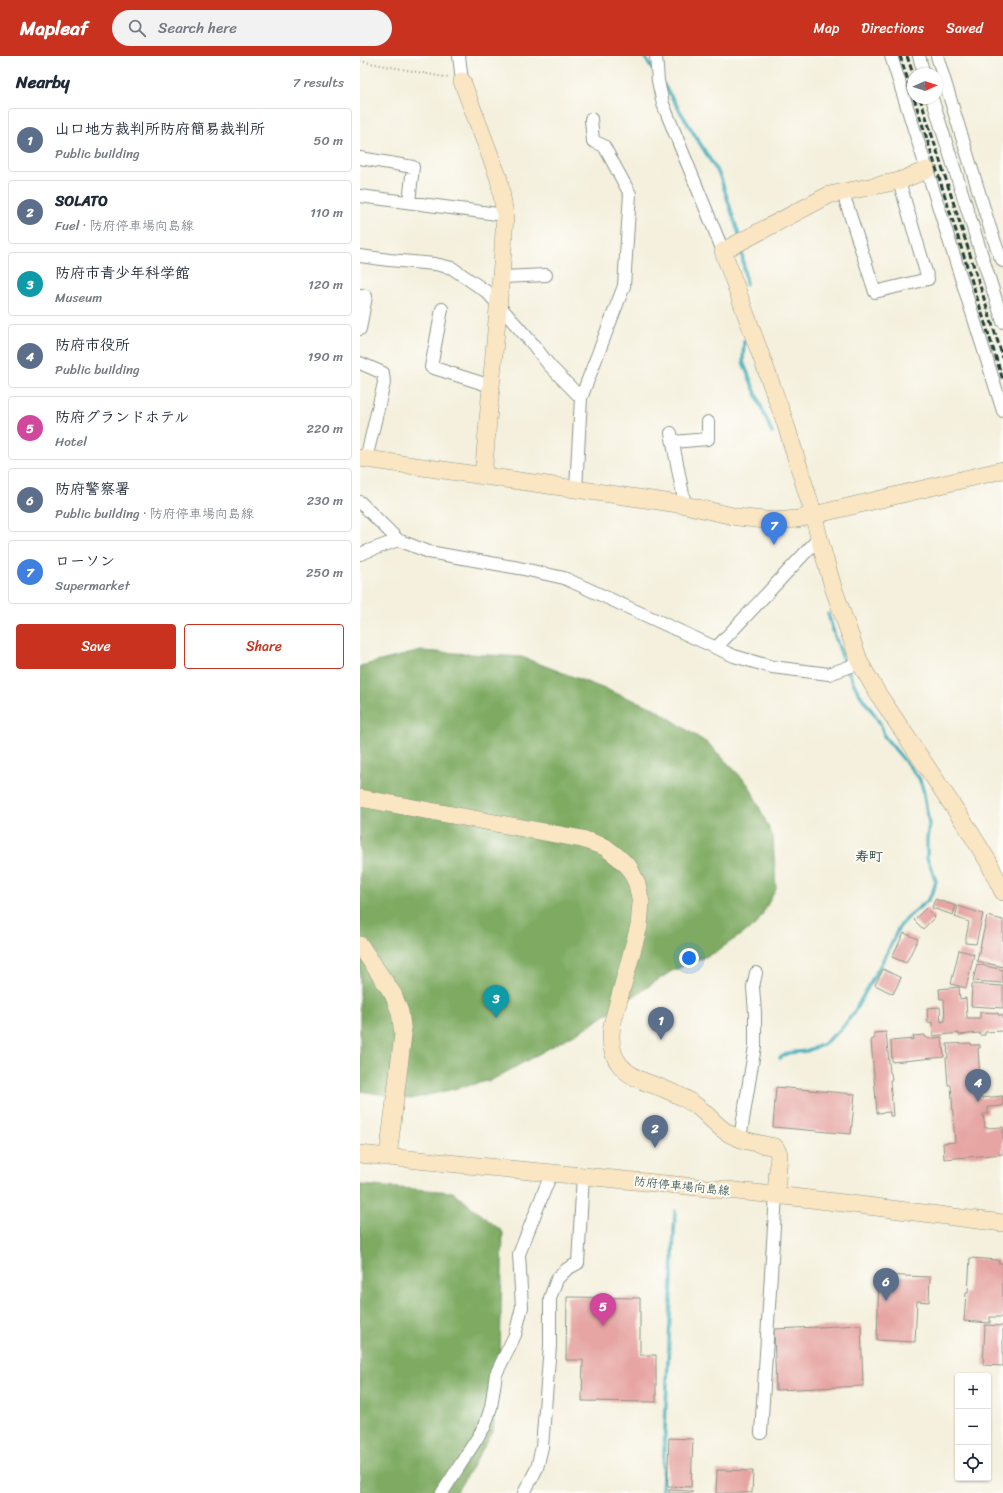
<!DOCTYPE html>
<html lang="en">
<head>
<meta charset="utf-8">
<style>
  body { margin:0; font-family:Sriracha,"Klee One",sans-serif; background:#f2f2f3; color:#1f2937 }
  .controls { position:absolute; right:12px; bottom:12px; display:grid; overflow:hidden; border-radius:4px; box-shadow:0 1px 3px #0004 }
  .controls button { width:36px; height:36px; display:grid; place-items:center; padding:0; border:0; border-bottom:1px solid #e0e1e3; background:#fff; color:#1f2937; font:20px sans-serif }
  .compass { position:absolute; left:547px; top:12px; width:36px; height:36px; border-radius:50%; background:#fff; box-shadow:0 1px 3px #0004; rotate:87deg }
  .you { position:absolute; left:329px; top:902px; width:14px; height:14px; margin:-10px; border:3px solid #fff; border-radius:50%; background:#1a73e8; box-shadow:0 0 0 6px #1a73e833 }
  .badge { display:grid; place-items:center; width:26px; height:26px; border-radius:50%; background:#c8321e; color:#fff; font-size:13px; font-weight:700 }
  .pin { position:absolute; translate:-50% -33px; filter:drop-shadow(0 1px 2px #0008) }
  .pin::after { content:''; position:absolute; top:21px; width:14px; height:12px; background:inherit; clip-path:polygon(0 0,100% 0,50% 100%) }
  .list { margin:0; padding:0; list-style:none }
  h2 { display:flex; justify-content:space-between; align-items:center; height:52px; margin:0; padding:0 16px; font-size:17px }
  h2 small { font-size:13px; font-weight:400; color:#747a83 }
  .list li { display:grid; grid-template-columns:26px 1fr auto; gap:12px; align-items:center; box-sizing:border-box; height:64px; margin:0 8px 8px; padding:0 8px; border:1px solid #e0e1e3; border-radius:4px }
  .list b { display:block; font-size:15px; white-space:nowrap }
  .list p { margin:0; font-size:13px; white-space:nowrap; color:#747a83 }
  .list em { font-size:13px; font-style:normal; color:#747a83 }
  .actions { display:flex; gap:8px; padding:12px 16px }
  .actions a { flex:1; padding:9px 0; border:1px solid #c8321e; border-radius:4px; text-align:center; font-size:14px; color:#c8321e }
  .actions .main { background:#c8321e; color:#fff }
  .icon { flex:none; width:22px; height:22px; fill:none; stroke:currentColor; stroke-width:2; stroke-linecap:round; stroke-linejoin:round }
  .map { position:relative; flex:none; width:643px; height:1437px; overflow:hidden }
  header { display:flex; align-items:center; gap:24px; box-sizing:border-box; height:56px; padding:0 20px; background:#c8321e; color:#fff }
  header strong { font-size:19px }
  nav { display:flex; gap:22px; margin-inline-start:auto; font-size:14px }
  .search { width:280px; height:36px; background:#f2f2f3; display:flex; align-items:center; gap:10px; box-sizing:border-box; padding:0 14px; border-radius:22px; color:#747a83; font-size:15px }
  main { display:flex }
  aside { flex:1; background:#fff }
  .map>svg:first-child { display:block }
  .forest { fill:#7eaa62; stroke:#4e744b }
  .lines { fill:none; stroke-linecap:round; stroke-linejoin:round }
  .stream { stroke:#3dacb9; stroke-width:3.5 }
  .building { fill:#e6a4a2 }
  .street-casing { stroke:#8a9688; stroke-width:14 }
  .secondary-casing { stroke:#8a9688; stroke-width:18 }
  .path { stroke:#8a9688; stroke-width:2; stroke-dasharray:1 3; stroke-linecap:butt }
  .street { stroke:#fff; stroke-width:12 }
  .secondary { stroke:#fbe6c4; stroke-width:17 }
  .rail { stroke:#1f3d34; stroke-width:3; stroke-dasharray:6 3; stroke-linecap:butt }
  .labels { text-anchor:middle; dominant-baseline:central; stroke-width:4; stroke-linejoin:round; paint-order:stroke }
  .street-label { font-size:12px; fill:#1f3d34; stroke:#fdfcf7 }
  .quarter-label { font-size:14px; font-weight:bold; fill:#1f3d34; stroke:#fdfcf7 }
</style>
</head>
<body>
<header>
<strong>Mapleaf</strong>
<div class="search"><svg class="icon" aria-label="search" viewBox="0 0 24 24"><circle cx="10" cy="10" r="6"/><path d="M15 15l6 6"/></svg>Search here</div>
<nav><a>Map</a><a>Directions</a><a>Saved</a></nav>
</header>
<main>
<aside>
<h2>Nearby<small>7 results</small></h2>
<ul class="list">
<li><span class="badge" style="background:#5c6f8a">1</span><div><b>山口地方裁判所防府簡易裁判所</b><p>Public building</p></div><em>50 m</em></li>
<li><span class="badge" style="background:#5c6f8a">2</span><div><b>SOLATO</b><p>Fuel · 防府停車場向島線</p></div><em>110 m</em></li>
<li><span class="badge" style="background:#0f9aa8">3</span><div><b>防府市青少年科学館</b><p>Museum</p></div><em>120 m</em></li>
<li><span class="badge" style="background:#5c6f8a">4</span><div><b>防府市役所</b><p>Public building</p></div><em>190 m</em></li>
<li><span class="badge" style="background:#d1479c">5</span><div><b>防府グランドホテル</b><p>Hotel</p></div><em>220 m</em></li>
<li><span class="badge" style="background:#5c6f8a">6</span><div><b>防府警察署</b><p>Public building · 防府停車場向島線</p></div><em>230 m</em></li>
<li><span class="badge" style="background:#3f7fe0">7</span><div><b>ローソン</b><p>Supermarket</p></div><em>250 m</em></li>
</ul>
<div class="actions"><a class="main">Save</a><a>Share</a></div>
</aside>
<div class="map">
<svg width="643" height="1437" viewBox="0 0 643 1437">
  <rect width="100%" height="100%" fill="#fdfcf7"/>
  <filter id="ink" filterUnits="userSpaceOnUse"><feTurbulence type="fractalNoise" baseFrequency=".025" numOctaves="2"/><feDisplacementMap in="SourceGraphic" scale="8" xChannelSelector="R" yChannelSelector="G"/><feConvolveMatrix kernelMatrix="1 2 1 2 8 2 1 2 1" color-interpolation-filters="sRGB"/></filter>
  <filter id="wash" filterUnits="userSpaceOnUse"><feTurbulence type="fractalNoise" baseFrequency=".012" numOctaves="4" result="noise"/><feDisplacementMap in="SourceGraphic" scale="16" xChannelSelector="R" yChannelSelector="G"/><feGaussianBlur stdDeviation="0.9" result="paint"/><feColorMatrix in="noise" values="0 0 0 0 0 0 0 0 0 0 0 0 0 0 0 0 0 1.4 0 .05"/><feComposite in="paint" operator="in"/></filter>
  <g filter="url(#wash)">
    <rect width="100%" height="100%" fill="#f4f0dd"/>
    <path class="forest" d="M61 595 162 601 294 652 350 689 389 729 413 781 416 833 397 868 354 897 310 916 229 970 132 1024 51 1043 0 1035V610Z
      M0 1129 93 1136 143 1176 140 1300 133 1376 96 1437H0Z"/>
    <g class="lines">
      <path class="stream" d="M284 0 293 14
        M304 29 360 120 380 182
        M381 190 386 228
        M384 285 383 306 412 377
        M420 1002 428 997 446 995 462 989 481 973 493 958 527 897 539 871 548 861 567 845 573 836 576 825 567 802V782L569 768 563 733 559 722 524 680C521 661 503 647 495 630 484 607 475 582 468 558
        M302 1437 315 1155"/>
    </g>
    <g id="blocks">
      <path class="building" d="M575 843 596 850 593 859 572 852Z
        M598 850 623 858 616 888 605 887 609 866 595 861Z
        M566 852 575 861 563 873 554 864Z
        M627 860 643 864V911L617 905Z
        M544 877 558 883 546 907 532 901Z
        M599 894 614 898 606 932 591 928Z
        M617 908 643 914V927L613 925Z
        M523 913 541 922 533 938 515 929Z
        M612 928 643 930V952L611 950Z
        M599 931 600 943 606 942 607 962H620V956L638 957V959H643V975L625 976V979H620L619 977 599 979V977L573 980 572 966 568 967 567 952 580 951 581 966 585 965 584 943H580L579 933Z
        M526 976 530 1017H531L532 1024H530L533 1060H530V1056L517 1057 511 984 514 983V977Z
        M565 979V981H567L568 983 582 981 584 1001 532 1006 531 985 554 983 553 980Z
        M611 987V989H620V992H618L621 1042 643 1040V1050L628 1051V1058H623L625 1072 643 1071V1098L584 1103 583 1087 595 1086 591 1029H588L586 1002H588L587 988Z
        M416 1031 495 1038 491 1078 413 1071Z
        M610 1202 639 1204 638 1207H643V1261H630V1267L604 1265 606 1237H608Z
        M519 1219 570 1221 569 1246 557 1245 555 1286 517 1284Z
        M207 1241 280 1242V1299H296V1346L222 1345 223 1304H206Z
        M501 1269 503 1330 416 1334 414 1273Z
        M625 1269 643 1270V1310L623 1309Z
        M309 1382 333 1383 331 1431 307 1430Z
        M357 1414 393 1415 392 1437H356Z
        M309 1434 332 1435V1437H309Z"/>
    </g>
  </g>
  <g filter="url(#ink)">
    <use href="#blocks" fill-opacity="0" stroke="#8a9688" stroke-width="1"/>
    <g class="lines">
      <defs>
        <path id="street" d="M99 0 102 25
          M296 0 298 25 303 48 363 195
          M531 0 643 355
          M559 0 564 18
          M577 0 630 172 639 198 643 205
          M572 42 643 266
          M0 102 53 111 49 146
          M483 137 515 236 568 223 539 125
          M0 140 145 159
          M0 200 29 204 75 208 92 212 127 236 172 287 189 309 221 342
          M141 221 186 219
          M0 239 6 240 0 273
          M82 253 71 311 131 330
          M0 307 23 317 24 327 6 403
          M311 377 325 449
          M313 386 348 383V366
          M216 433 221 342 264 230 270 138 244 90 233 85 231 63
          M0 446 38 484 69 496 159 512 204 522 374 600 412 611 469 618 500 607
          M0 498 38 484
          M356 592 459 482
          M380 1082 395 990V957L393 931 396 917
          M401 1377 416 1139
          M82 1437 125 1370 131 1351 136 1318 155 1279 162 1251 159 1198 191 1118
          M164 1437 177 1412 182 1391 190 1290V1242L197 1223 207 1213 218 1207 223 1120"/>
        <path id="secondary" d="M102 25 139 123 145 159 142 208 123 420
          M567 114 539 125 469 139 363 195 425 366 454 460 459 482 473 531 500 607 518 638 607 771 628 805 643 836
          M0 402 292 444 325 449 377 461 414 465 437 463 643 414
          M0 742 222 783 245 791 258 801 269 811 277 828 281 847 279 870 252 969C250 982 251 998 260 1009 274 1026 293 1027 311 1036 319 1039 328 1044 335 1049 347 1057 356 1070 368 1077 381 1085 400 1088 415 1091L419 1098 416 1139
          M0 889 33 938 40 956 43 978 28 1101
          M0 1098C138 1113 276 1124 414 1139 490 1147 567 1158 643 1167"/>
      </defs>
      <use href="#street" class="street-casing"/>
      <use href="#secondary" class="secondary-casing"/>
      <path class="path" d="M0 5 89 22"/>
      <use href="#street" class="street"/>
      <use href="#secondary" class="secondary"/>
      <path class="rail" d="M540 0 553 40
        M547 0 553 18
        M554 42 643 324
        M560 42 643 302"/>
    </g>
  </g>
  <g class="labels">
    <g class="street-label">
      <text transform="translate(322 1130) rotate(6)">防府停車場向島線</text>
    </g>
    <g class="quarter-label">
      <text x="509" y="800">寿町</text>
    </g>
  </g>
</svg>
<div class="controls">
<button>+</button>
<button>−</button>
<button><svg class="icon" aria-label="locate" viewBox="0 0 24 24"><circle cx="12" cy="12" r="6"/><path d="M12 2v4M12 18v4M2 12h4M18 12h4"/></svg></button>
</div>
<svg class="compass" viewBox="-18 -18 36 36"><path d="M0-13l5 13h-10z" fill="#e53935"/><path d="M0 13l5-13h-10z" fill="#747a83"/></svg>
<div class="you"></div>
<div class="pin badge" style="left:301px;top:984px;background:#5c6f8a">1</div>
<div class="pin badge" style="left:295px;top:1092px;background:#5c6f8a">2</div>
<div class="pin badge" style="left:136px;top:962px;background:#0f9aa8">3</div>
<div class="pin badge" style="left:618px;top:1046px;background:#5c6f8a">4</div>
<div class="pin badge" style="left:243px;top:1270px;background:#d1479c">5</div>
<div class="pin badge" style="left:526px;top:1245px;background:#5c6f8a">6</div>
<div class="pin badge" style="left:414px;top:489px;background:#3f7fe0">7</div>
</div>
</main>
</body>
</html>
